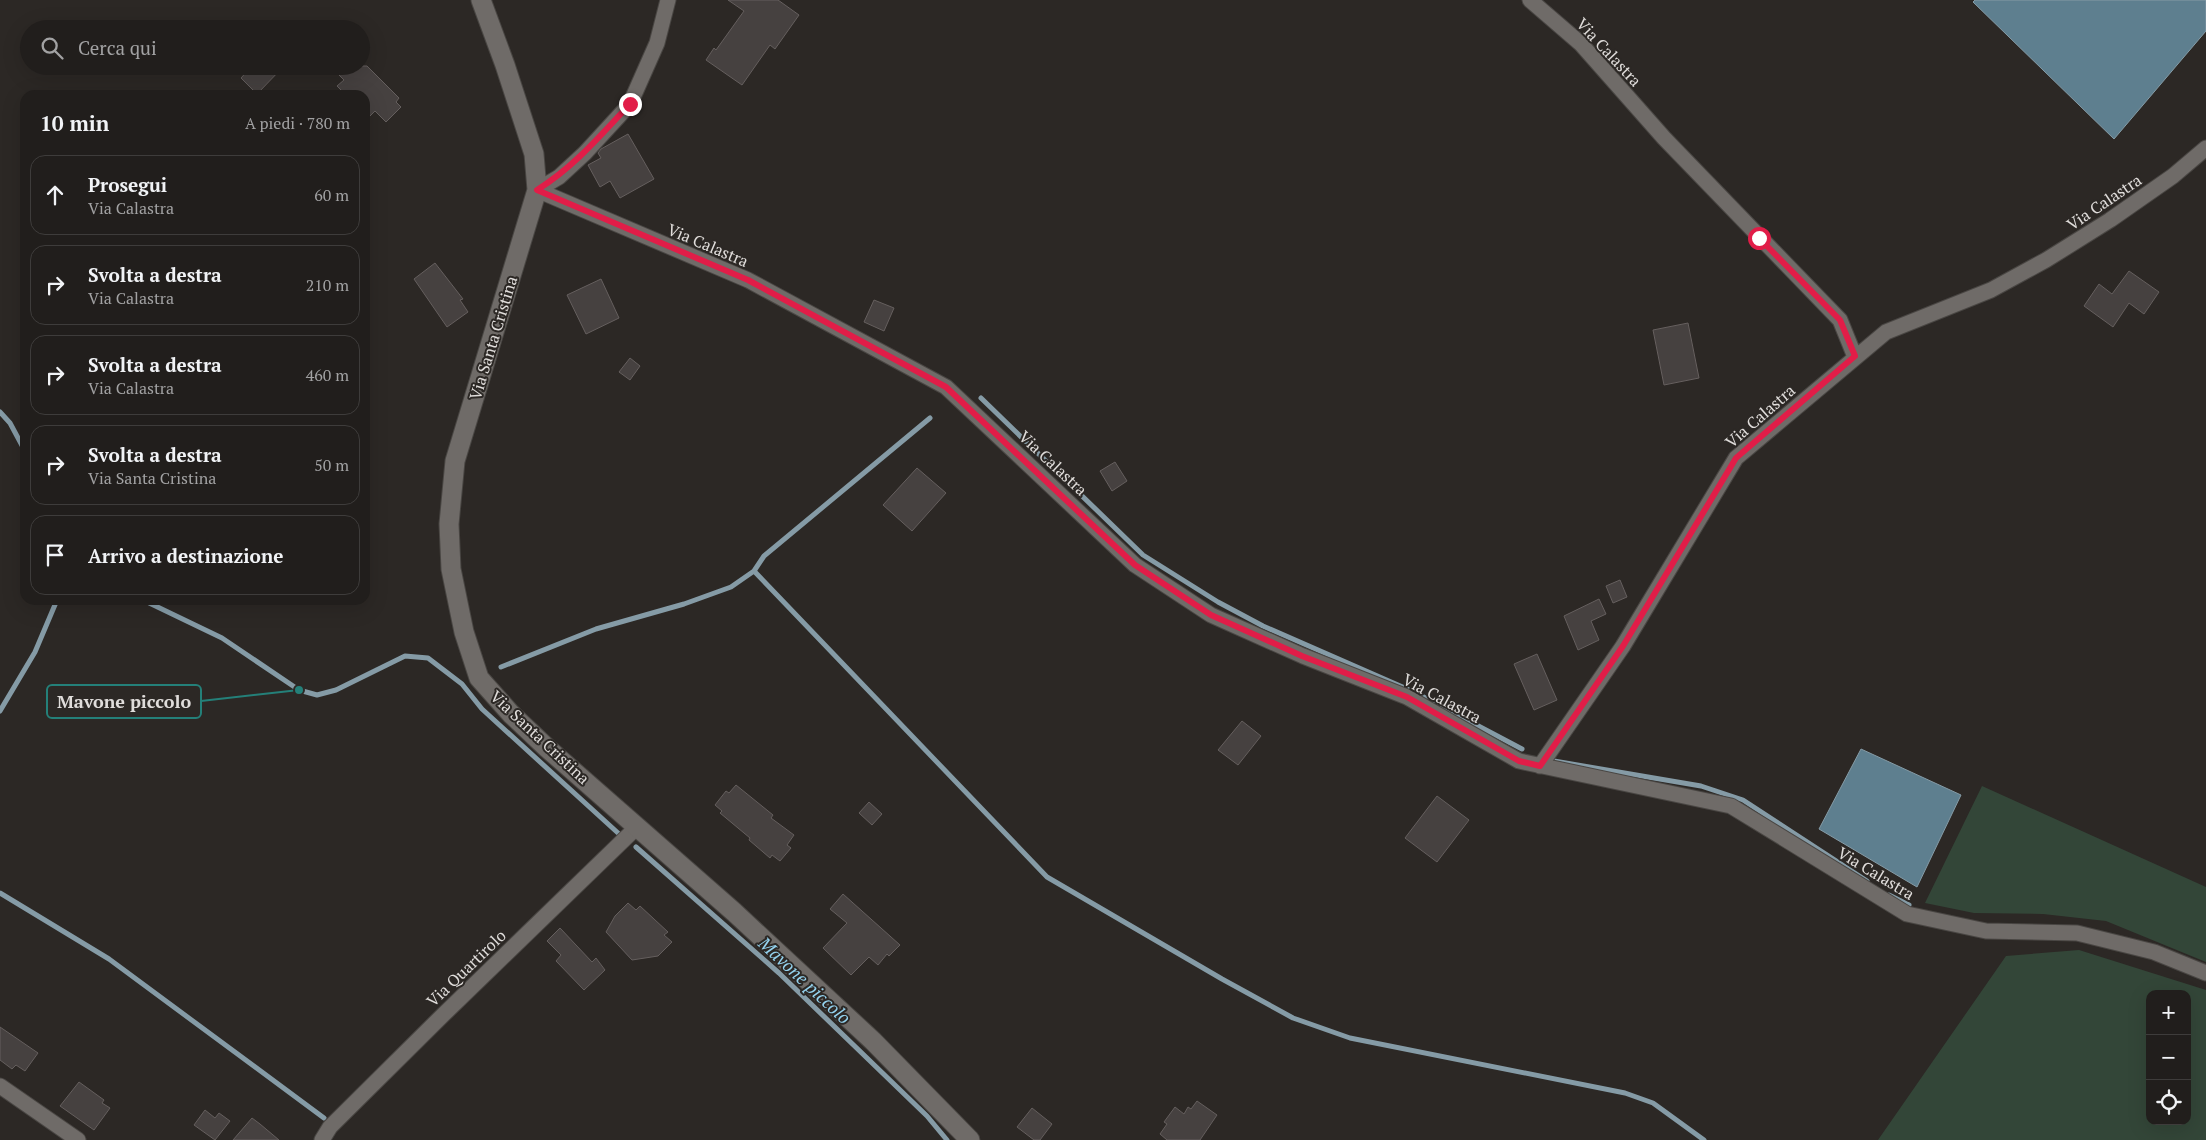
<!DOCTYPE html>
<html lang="it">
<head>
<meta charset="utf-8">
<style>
  body { margin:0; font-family:"PT Serif",serif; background:#2d2b29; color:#f1f3f6 }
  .controls { position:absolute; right:15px; bottom:15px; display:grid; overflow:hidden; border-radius:10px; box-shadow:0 5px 20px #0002 }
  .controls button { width:45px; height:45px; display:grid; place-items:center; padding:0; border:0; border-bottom:1px solid #3e3c3b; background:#211e1c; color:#f1f3f6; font:25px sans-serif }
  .stop { position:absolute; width:15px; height:15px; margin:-11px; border:4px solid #e11d48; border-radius:50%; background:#fff }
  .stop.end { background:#e11d48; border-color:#fff; box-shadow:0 1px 5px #0008 }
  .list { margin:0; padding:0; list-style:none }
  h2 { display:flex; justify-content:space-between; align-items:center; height:65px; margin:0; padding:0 20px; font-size:21px }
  h2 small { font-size:16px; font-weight:400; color:#a2a2a3 }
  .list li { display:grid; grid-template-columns:32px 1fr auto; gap:15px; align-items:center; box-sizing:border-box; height:80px; margin:0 10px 10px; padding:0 10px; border:1px solid #3e3c3b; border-radius:15px }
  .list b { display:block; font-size:19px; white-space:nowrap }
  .list p { margin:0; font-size:16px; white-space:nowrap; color:#a2a2a3 }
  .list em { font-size:16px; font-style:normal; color:#a2a2a3 }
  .icon { flex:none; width:28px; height:28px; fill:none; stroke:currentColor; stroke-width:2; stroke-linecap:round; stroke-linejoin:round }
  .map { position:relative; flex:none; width:2206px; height:1140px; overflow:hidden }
  .search { position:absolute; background:#211e1c; box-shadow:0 5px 20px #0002; left:20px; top:20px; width:350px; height:55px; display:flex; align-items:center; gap:12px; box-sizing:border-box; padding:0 18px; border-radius:28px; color:#a2a2a3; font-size:19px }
  .panel { position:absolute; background:#211e1c; box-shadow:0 5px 20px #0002; left:20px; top:90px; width:350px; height:515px; border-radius:15px }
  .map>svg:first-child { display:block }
  .green { fill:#334638; fill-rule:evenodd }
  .water { fill:#5e7f8f; stroke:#859ba6 }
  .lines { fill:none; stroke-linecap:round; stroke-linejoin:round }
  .stream { stroke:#859ba6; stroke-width:5 }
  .building { fill:#464140; stroke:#655f5e }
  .minor-casing { stroke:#494643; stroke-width:17 }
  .tertiary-casing { stroke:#494643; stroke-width:21 }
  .minor { stroke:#6f6b68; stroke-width:15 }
  .tertiary { stroke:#6f6b68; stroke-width:19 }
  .route { stroke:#e11d48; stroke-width:6 }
  .labels { text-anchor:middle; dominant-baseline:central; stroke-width:4; stroke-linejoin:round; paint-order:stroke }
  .street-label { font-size:16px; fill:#e0dddb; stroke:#2c2825 }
  .water-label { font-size:18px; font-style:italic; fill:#94d2ee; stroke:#2c2825 }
  .leader { fill:none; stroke:#248079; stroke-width:2 }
  .callout-dot { fill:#248079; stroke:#2c2825; stroke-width:2 }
  .callout { fill:#2c2825; stroke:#248079; stroke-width:2 }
  .callout-label { font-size:18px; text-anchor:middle; font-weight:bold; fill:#e0dddb }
</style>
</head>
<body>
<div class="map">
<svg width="2206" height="1140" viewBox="0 0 2206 1140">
  <rect width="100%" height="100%" fill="#2c2825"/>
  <path class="green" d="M1982 786 2206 887V962L2106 921 2043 914 1974 913 1925 903Z
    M2079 950 2206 990V1140H1878L2006 956ZM2150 994H2187V1121H2150Z"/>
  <path class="water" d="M1975 0H2206V31L2114 139 1973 2Z
    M1861 749 1961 795 1917 887 1819 829Z"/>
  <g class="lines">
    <path class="stream" d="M981 398 1143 555 1218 602 1263 626 1414 692 1522 749
      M0 412 10 423 25 451
      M754 571 1047 877 1222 979 1293 1018 1350 1038 1625 1093 1653 1103 1704 1140
      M143 600 222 638 299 690 317 695 336 690 405 656 428 658 462 684 482 709 618 833
      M501 667 596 629 684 604 731 587 754 571 764 556 930 418
      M0 711 35 652 57 600
      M1554 761 1701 786 1743 800 1867 881
      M636 847 779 973 927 1116 947 1140
      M0 893 109 959 324 1118
      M1889 895 1909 905"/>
  </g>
  <path class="building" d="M728 0H778L799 15 775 49 770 45 742 85 706 60 714 48 716 50 744 11Z
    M252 66H284L257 94 241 78Z
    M330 66H367L399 98 396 102 401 107 386 122 375 111 365 121V95H346L337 86 344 80Z
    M628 134 654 179 620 198 610 181 600 187 588 165 601 158 598 153 601 149Z
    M435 263 463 299 460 300 468 312 447 327 414 279Z
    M2129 271 2159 292 2144 314 2129 303 2113 327 2084 306 2099 284 2112 294Z
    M601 279 619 318 586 334 567 295Z
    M874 300 894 308 884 331 864 322Z
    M1688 323 1699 378 1664 385 1653 330Z
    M630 358 640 366 630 380 619 372Z
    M1115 462 1127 481 1112 491 1100 471Z
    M917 468 946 493 912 531 883 505Z
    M1620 580 1627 597 1613 603 1606 586Z
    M1599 599 1606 614 1591 621 1599 640 1578 650 1564 616Z
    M1537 654 1557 700 1534 710 1514 664Z
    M1242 721 1261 736 1238 765 1218 750Z
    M736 785 773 815 771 818 794 835 787 845 791 848 780 861 772 855 770 858 749 840 750 838 720 813 722 811 715 805 726 791 729 793Z
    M1437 796 1469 820 1437 862 1405 838Z
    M869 802 882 814 872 825 859 813Z
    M843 894 900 945 889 956 887 954 878 965 869 957 851 975 823 948 847 923 830 909Z
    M628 903 636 910 640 906 668 932 664 935 672 942 658 956 632 960 606 932 615 916Z
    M560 928 592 962 596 958 605 970 584 990 556 961 561 955 547 941Z
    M0 1027 38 1053 25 1071 16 1065 12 1069 0 1060Z
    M79 1082 104 1100 102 1103 110 1108 94 1130 60 1106Z
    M1197 1101 1217 1115 1200 1140H1167L1160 1134 1167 1124 1164 1122 1175 1107 1184 1114 1188 1107 1191 1109Z
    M1032 1108 1052 1124 1040 1140H1034L1017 1127Z
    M205 1110 215 1118 219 1113 230 1121 215 1140 194 1125Z
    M252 1118 260 1124 279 1140H233Z"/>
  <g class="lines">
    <defs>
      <path id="minor" d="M1530 0 1581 44 1664 138 1840 320 1855 357
        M537 190 748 280 946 387 1135 565 1211 615 1303 656 1407 697 1519 761 1731 806 1907 914 1986 931 2077 933 2154 952 2206 973
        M537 190 559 177 585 153 630 104 657 43 668 0
        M1540 766 1623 646 1736 458 1886 332 1991 290 2046 260 2110 220 2173 176 2206 148
        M0 1086 78 1140
        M322 1140 330 1127 445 1013 638 826"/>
      <path id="tertiary" d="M481 0 505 65 534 154 537 190 455 461 449 524 451 569 464 632 479 678 511 714 547 748 734 912 873 1041 970 1140"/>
    </defs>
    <use href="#minor" class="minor-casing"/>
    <use href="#tertiary" class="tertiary-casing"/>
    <use href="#minor" class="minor"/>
    <use href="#tertiary" class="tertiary"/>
  </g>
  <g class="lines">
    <path class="route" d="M630 104C601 135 574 167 537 190L748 280 946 387 1135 565 1211 615 1302 656 1407 697 1519 761 1540 766 1623 646 1736 458 1855 356 1840 320 1759 238"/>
  </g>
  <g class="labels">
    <g class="street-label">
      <text transform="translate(1609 52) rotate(47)">Via Calastra</text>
      <text transform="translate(2104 202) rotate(-34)">Via Calastra</text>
      <text transform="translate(708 245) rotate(23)">Via Calastra</text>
      <text transform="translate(493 338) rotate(-73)">Via Santa Cristina</text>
      <text transform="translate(1760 416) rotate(-41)">Via Calastra</text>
      <text transform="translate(1053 463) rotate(43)">Via Calastra</text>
      <text transform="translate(1442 698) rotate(28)">Via Calastra</text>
      <text transform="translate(540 737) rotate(43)">Via Santa Cristina</text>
      <text transform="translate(1876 873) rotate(31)">Via Calastra</text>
      <text transform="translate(466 968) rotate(-44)">Via Quartirolo</text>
    </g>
    <g class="water-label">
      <text transform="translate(805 980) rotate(43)">Mavone piccolo</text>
    </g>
  </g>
  <path class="leader" d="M299 690L201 701"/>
  <circle class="callout-dot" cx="299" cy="690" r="5"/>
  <rect class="callout" x="47" y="685" width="154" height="33" rx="5"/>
  <g class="callout-label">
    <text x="124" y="708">Mavone piccolo</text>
  </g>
</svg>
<div class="controls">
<button>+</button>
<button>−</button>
<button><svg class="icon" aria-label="locate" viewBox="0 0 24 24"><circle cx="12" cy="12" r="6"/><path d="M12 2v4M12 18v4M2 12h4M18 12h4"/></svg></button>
</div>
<div class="stop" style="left:1759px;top:238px"></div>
<div class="stop end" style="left:630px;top:104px"></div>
<div class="search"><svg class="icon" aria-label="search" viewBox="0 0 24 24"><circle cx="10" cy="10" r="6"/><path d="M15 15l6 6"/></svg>Cerca qui</div>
<section class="panel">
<h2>10 min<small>A piedi · 780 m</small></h2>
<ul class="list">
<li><svg class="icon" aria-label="ahead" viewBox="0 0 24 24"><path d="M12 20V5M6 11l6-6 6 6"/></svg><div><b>Prosegui</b><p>Via Calastra</p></div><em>60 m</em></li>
<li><svg class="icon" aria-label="right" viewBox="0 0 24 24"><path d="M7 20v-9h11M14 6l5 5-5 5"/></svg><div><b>Svolta a destra</b><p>Via Calastra</p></div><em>210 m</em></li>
<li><svg class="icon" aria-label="right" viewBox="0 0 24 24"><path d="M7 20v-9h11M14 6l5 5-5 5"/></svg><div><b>Svolta a destra</b><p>Via Calastra</p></div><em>460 m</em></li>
<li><svg class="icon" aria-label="right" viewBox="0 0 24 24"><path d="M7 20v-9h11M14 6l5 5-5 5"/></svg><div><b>Svolta a destra</b><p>Via Santa Cristina</p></div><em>50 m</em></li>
<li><svg class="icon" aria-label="arrive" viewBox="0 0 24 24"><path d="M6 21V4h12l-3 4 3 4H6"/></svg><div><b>Arrivo a destinazione</b></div></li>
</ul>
</section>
</div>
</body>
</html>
